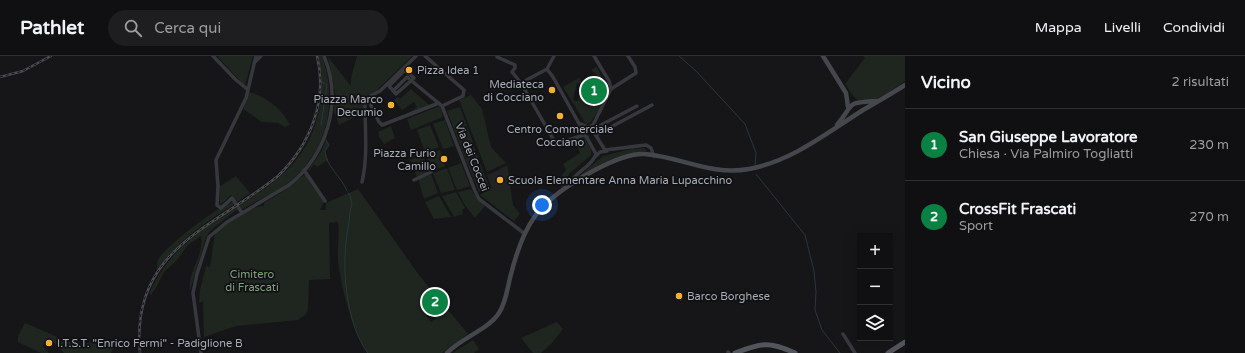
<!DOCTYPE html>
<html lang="it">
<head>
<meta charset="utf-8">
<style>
  body { margin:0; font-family:"Varela Round",sans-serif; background:#1e1e20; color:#f1f3f6 }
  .controls { position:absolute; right:12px; bottom:12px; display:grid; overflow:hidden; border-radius:0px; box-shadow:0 4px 16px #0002 }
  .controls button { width:36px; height:36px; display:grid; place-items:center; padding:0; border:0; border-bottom:1px solid #303032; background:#101012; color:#f1f3f6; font:20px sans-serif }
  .you { position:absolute; left:542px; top:149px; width:14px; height:14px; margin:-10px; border:3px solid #fff; border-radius:50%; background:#1a73e8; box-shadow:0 0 0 6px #1a73e833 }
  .badge { display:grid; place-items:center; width:26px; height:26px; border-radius:50%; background:#0b8043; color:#fff; font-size:13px; font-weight:700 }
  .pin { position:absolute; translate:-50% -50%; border:2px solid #fff; box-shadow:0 1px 4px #0006 }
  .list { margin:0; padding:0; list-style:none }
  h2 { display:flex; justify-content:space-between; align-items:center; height:52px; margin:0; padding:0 16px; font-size:17px }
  h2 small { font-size:13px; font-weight:400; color:#9c9d9f }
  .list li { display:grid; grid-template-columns:26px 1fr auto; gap:12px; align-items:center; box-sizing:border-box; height:72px; padding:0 16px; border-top:1px solid #303032 }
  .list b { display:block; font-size:15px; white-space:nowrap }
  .list p { margin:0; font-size:13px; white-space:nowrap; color:#9c9d9f }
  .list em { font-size:13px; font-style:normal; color:#9c9d9f }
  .icon { flex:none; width:22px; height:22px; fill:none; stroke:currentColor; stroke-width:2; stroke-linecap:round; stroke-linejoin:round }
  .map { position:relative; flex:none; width:905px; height:297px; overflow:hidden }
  header { display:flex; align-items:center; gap:24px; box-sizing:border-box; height:56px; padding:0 20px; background:#101012; border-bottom:1px solid #303032 }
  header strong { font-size:19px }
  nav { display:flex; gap:22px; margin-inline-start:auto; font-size:14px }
  .search { width:280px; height:36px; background:#1e1e20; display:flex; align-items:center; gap:10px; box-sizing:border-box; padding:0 14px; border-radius:22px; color:#9c9d9f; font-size:15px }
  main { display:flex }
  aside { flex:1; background:#101012 }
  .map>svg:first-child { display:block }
  .built { fill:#222225 }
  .green { fill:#1e261f; fill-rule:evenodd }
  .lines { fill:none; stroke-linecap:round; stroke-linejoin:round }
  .stream { stroke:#2c353c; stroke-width:1 }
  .street { stroke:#37383d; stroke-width:3.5 }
  .secondary { stroke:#45474d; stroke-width:4.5 }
  .primary { stroke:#53555c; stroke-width:5 }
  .rail-casing { stroke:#4a4c52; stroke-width:2.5 }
  .rail { stroke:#111113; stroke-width:1; stroke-dasharray:3; stroke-linecap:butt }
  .poi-dot { fill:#f2b134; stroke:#111113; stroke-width:1.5 }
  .labels { text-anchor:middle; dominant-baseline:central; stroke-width:3.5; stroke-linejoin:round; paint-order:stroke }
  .poi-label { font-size:11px; fill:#a8adb8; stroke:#111113; text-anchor:start }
  .street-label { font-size:11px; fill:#a8adb8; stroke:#111113 }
  .park-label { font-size:11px; fill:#7fa381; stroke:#111113 }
</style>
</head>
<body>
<header>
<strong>Pathlet</strong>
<div class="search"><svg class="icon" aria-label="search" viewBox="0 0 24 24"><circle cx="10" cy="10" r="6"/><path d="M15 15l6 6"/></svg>Cerca qui</div>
<nav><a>Mappa</a><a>Livelli</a><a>Condividi</a></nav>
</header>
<main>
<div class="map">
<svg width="905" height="297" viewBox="0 0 905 297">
  <rect width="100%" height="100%" fill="#161618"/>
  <path class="built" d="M507 110 511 127 508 144 491 131 487 119Z"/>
  <path class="green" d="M218 0H253L245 30 218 1Z
    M318 0H322C338 44 328 93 292 124 277 136 258 144 241 154L239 149C252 141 265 133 277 123 315 93 328 47 318 0Z
    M357 0H412L376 35 368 39 363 46V60L355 61 339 69 334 55 335 36 328 1 351 30V22Z
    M863 0H905V25C894 32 869 53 857 43 852 40 849 33 845 28L865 2Z
    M597 11C611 40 607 40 591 66L586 68 563 31 580 21 581 27 588 31 587 35 580 33 581 28 577 27 573 44 578 45 579 39 598 41 605 30 600 22 591 14Z
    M411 33 429 49 407 58 417 51 414 46 402 54 394 44 398 41 400 43Z
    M249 36C266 40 283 54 290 69L285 71 278 67 262 66 243 53Z
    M471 39 482 53 491 91 506 107 487 116 459 44Z
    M440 50 443 61 411 74 407 63Z
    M460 51 474 89 462 94 447 55Z
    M445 64 454 90 443 93 433 68Z
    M430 69 439 91 425 96 417 74Z
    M391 70 395 82 384 88 379 81 378 76Z
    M585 82 591 94V99L569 118 562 133 559 123 566 114 563 108 580 97 574 84Z
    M326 84 329 89 325 95 328 104 317 111 314 108 309 115 308 114 321 96Z
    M474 91 489 130 479 136 462 95Z
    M645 92 647 95 629 98 573 125 603 100 631 93Z
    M440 94 445 110 432 115 426 99Z
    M423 99 430 116 417 121 410 104Z
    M461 107 470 130 457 134 448 112Z
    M507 110 513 149 520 158 514 165 480 139 491 131C496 135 502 138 508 133L509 126 503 116 505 115 504 112 496 114Z
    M447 112 455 134 441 137 433 117Z
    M305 118 324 146 320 154H326V147L358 133 419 219 468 278 442 297H368C354 281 339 225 338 203 337 191 340 178 338 166L329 167 330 223 309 224 308 253 306 258 298 264 236 270 204 281 203 245 199 247 200 234 206 210 210 211 215 177C227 167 251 150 264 150V147L285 134ZM436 245 444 255 431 266 423 255Z
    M431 118 438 137 424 143 418 123Z
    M236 120 250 137 237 146 231 139 220 149 219 131Z
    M471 133 477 143 485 150 475 162 464 148 458 136Z
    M456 136 465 152 462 154 463 158 454 161 442 140Z
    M439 140 451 161 434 163 425 146Z
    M234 145 235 148C205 166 178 184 158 214 156 210 157 205 159 202 170 187 217 151 234 145Z
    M237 150 238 153 212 173 206 181 190 235C187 217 205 198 201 180L188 189 177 204 164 216 156 232 151 239 149 238C167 196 200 174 237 150Z
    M557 266 563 273 552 287 541 297H533L521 282Z
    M25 267 76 289 94 286 95 283H98L114 291 111 297H64L50 283 42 290 49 297H41L18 286V280Z
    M473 284 479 293 474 297H453Z"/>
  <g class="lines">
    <path class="stream" d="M679 0 696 15 745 68 756 97 755 109
      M321 69 327 29 322 26
      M326 84 329 89 325 95C326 111 342 121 347 135
      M756 118 805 179 814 215 816 236 815 254 822 274 840 297
      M348 137 350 139 352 148C349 156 350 164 348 172 341 208 345 267 368 297"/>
    <path class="street" d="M213 0 235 23 247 33
      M425 0 464 34 463 40 442 50
      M594 0 609 25 611 33
      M628 0 635 11 636 17 611 33 593 69V75L605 94 646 89 651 92 654 100
      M497 1 515 9V12L512 16 521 27
      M254 7 261 0
      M547 13 553 21 596 98C591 112 574 116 569 129
      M547 13 521 27 556 88 584 79 587 81
      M547 13 554 0
      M405 14 414 22 396 38 389 30Z
      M395 33 407 21 442 50 475 135 479 143 525 178
      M368 43 379 66 382 69 439 47
      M581 68 588 71 593 69
      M599 77V74L601 69 637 50
      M596 79 652 49
      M596 100 600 96 607 95
      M304 114 325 145
      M414 124 431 116
      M362 126C368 100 365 75 365 49L370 40 380 35 416 0
      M242 157 232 142 221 152 217 149 218 130 216 104 246 42 256 0
      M843 278 855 297
      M728 296 729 297
      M201 297 193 237 197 218 209 181 227 166 289 129C327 99 343 46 324 0"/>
    <path class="secondary" d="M823 0 846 37 848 51
      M837 69C856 46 844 47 878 45
      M447 297C461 282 489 273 499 257 506 246 507 234 510 222 517 194 527 162 551 143 570 127 619 96 645 98 681 101 711 120 749 113 792 105 827 77 863 54 877 46 891 38 905 29"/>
    <path class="primary" d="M735 297C761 287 769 285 795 297
      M888 297 905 286"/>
    <defs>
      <path id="rail" d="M0 21 23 15 51 0
        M140 297C130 193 214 172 278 120 310 89 328 45 317 0"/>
    </defs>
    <use href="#rail" class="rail-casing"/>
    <use href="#rail" class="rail"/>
  </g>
  <g class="poi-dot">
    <circle cx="409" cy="14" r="4"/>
    <circle cx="552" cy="34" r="4"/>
    <circle cx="391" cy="49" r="4"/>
    <circle cx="560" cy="60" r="4"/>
    <circle cx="444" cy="103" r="4"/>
    <circle cx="500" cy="124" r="4"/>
    <circle cx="679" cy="240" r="4"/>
    <circle cx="49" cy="287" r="4"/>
  </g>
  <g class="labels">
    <g class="poi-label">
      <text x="417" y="14">Pizza Idea 1</text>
      <text x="544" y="28" text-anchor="end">Mediateca<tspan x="544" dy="13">di Cocciano</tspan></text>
      <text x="383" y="43" text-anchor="end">Piazza Marco<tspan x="383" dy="13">Decumio</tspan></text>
      <text x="560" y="73" text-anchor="middle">Centro Commerciale<tspan x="560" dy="13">Cocciano</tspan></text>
      <text x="436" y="97" text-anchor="end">Piazza Furio<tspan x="436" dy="13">Camillo</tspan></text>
      <text x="508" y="124">Scuola Elementare Anna Maria Lupacchino</text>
      <text x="687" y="240">Barco Borghese</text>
      <text x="57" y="287">I.T.S.T. "Enrico Fermi" - Padiglione B</text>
    </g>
    <g class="street-label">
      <text transform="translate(472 101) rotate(68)">Via dei Coccei</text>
    </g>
    <g class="park-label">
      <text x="252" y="218">Cimitero<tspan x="252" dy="13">di Frascati</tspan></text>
    </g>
  </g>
</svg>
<div class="controls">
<button>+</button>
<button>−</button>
<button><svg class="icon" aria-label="layers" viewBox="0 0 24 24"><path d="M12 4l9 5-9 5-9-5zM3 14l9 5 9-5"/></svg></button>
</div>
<div class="you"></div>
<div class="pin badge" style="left:594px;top:35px">1</div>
<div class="pin badge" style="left:435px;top:246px">2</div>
</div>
<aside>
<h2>Vicino<small>2 risultati</small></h2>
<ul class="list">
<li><span class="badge">1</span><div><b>San Giuseppe Lavoratore</b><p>Chiesa · Via Palmiro Togliatti</p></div><em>230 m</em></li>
<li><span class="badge">2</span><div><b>CrossFit Frascati</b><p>Sport</p></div><em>270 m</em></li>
</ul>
</aside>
</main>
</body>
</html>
